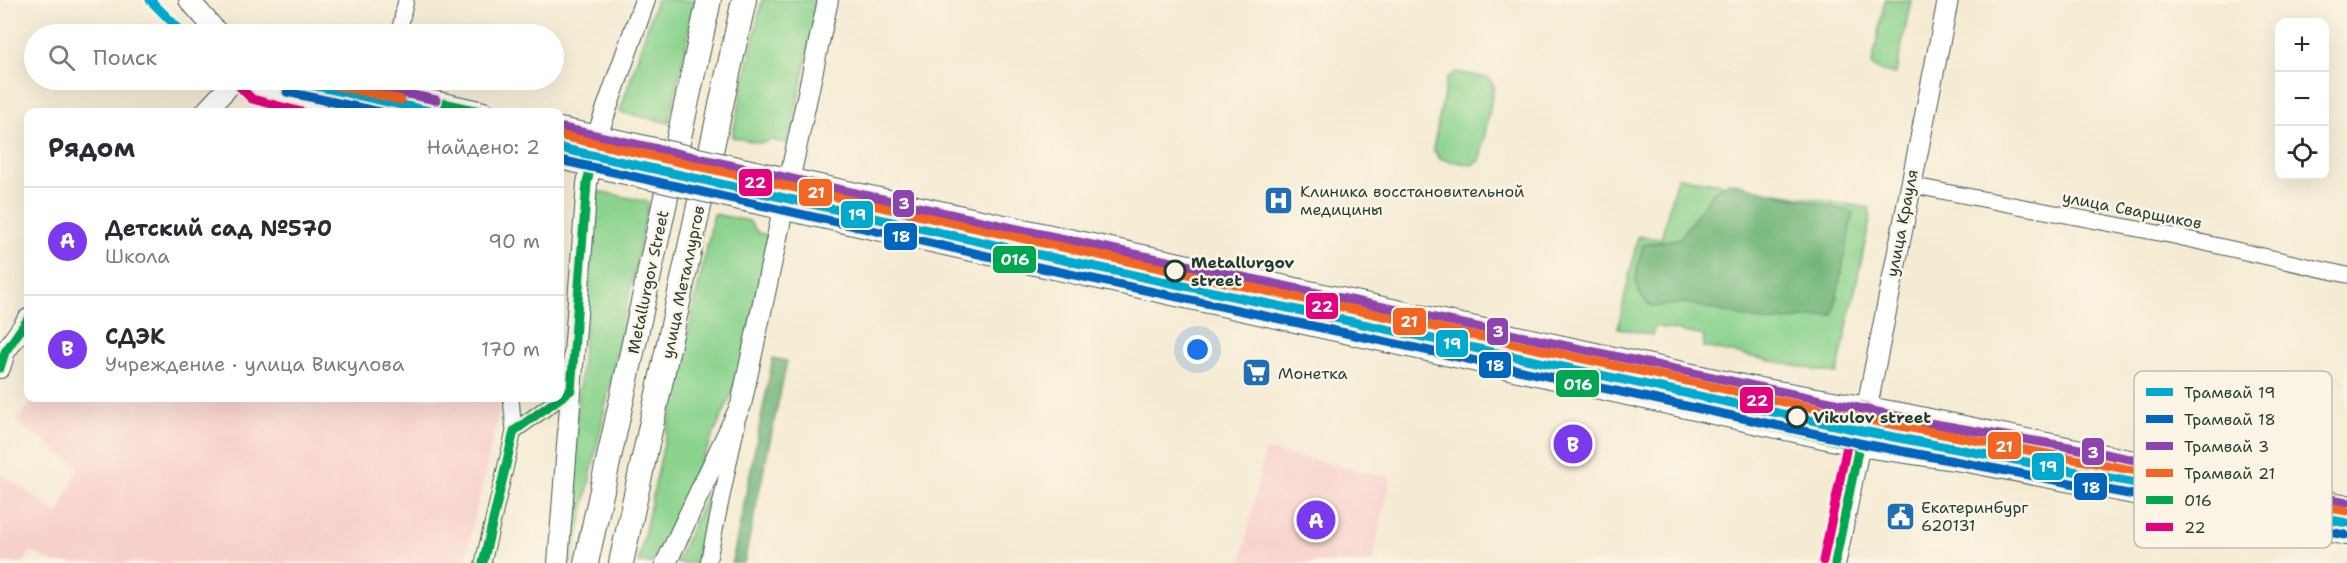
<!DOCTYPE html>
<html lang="ru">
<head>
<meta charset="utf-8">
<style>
  body { margin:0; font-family:"Shantell Sans",sans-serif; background:#f7f7f7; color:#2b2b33 }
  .controls { position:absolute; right:18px; top:18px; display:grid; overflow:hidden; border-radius:12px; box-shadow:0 6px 24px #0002 }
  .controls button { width:54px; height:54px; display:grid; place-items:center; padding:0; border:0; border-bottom:2px solid #e1e1e2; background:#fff; color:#2b2b33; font:30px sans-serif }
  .you { position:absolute; left:1198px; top:350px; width:21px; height:21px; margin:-15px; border:4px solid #fff; border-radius:50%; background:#1a73e8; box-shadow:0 0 0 9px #1a73e833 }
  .badge { display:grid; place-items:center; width:39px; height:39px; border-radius:50%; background:#7c3aed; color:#fff; font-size:20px; font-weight:700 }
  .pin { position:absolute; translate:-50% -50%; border:3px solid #fff; box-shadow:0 2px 6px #0006 }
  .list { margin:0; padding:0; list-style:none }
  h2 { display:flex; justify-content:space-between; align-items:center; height:78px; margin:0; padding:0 24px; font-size:26px }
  h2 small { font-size:20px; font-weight:400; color:#7c7c81 }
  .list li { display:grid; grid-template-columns:39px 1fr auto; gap:18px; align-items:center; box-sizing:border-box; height:108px; padding:0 24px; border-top:2px solid #e1e1e2 }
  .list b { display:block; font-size:22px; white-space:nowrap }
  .list p { margin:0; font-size:20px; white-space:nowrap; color:#7c7c81 }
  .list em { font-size:20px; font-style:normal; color:#7c7c81 }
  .icon { flex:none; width:33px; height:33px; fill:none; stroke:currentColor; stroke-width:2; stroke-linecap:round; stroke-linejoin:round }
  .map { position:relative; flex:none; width:2347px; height:563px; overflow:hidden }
  .search { position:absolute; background:#fff; box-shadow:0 6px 24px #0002; left:24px; top:24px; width:540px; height:66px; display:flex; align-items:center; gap:15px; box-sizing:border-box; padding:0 21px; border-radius:33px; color:#7c7c81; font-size:22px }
  .panel { position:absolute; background:#fff; box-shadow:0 6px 24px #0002; left:24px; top:108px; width:540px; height:294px; border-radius:12px }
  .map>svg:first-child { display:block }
  .built { fill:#f7d0cb }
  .green { fill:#8cd38e; stroke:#568861; stroke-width:1.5 }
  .forest { fill:#71b579; stroke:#487956; stroke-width:1.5 }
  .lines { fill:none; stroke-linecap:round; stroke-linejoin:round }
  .minor-casing { stroke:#3f574c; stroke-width:17 }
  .tertiary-casing { stroke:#3f574c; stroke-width:22 }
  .secondary-casing { stroke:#3f574c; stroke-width:23 }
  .primary-casing { stroke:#3f574c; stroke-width:26 }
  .minor { stroke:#fff; stroke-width:15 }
  .tertiary { stroke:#fff; stroke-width:20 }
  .secondary { stroke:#fff; stroke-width:21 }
  .primary { stroke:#fff; stroke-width:24 }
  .tertiary-bridge-casing { stroke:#3f574c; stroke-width:22; stroke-linecap:butt }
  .tertiary-bridge { stroke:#fff; stroke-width:20 }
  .bus-1-casing { stroke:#fcf5e5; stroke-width:14 }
  .bus-2-casing { stroke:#fcf5e5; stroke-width:14 }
  .bus-1 { stroke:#00a651; stroke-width:9 }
  .bus-2 { stroke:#e5007d; stroke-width:9 }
  .tram-1-casing { stroke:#fcf5e5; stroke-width:14 }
  .tram-2-casing { stroke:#fcf5e5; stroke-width:14 }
  .tram-3-casing { stroke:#fcf5e5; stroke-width:14 }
  .tram-4-casing { stroke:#fcf5e5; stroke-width:14 }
  .tram-1 { stroke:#00a9ce; stroke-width:9 }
  .tram-2 { stroke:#0065bd; stroke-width:9 }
  .tram-3 { stroke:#8e44ad; stroke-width:9 }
  .tram-4 { stroke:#f26522; stroke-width:9 }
  .stop-dot { fill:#fcf5e5; stroke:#1f3d34; stroke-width:3 }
  .labels { text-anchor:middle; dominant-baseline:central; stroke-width:5; stroke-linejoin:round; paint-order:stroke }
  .poi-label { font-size:16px; fill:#1f3d34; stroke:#fcf5e5; text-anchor:start }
  .street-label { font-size:16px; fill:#1f3d34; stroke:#fcf5e5 }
  .stop-label { font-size:16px; font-weight:bold; fill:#1f3d34; stroke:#fcf5e5; text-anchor:start }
  .key { fill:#fcf5e5; stroke:#babeb0; stroke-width:1.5 }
  .key-label { font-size:16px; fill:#1f3d34 }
  .line-badge { stroke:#fcf5e5; stroke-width:2 }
  .badge-label { font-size:16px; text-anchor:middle; font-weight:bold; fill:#fff }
</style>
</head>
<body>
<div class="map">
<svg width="2347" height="563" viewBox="0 0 2347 563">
  <rect width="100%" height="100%" fill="#fcf5e5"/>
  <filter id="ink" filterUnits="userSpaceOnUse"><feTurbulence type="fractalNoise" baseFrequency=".0167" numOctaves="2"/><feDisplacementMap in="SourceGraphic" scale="12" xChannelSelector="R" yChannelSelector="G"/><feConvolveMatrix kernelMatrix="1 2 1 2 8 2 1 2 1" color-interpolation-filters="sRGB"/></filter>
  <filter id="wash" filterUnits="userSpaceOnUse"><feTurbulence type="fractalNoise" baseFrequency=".008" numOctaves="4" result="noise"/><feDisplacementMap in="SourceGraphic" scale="24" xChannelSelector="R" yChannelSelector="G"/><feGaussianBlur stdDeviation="1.35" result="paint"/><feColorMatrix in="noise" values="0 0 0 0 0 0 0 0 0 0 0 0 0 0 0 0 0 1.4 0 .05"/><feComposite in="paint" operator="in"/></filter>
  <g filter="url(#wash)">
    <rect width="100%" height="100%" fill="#f5ebd3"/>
    <path class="built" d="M36 398H495L502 399 464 563H54L32 551 22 563H0V473L58 513 79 467 16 421Z
      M1265 450 1391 477 1372 563H1241Z"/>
    <path class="green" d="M656 0H696L669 123 620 112Z
      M762 0H819L791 134 786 143 771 140 760 143 732 137Z
      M1885 0H1911L1896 74 1878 70 1872 65Z
      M1456 72 1488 78 1494 86 1480 160 1472 165 1440 159 1433 149 1447 78Z
      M1677 177 1870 208 1868 215H1871L1837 374 1703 347 1704 336 1655 326 1652 335 1618 328 1638 236 1661 239Z
      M597 191 649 202 572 563H564Z
      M714 214 749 221 758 233 769 235 738 380 656 563H638Z
      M720 466 700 563H676Z"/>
    <path class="forest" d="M1729 182 1853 212 1833 315 1766 322 1686 303 1652 307C1628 289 1637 270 1643 245L1680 238 1713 192Z
      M773 358 787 361 744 563H732Z"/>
  </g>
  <g filter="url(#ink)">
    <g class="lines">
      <defs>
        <path id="minor" d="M400 28 406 0
          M1910 185 2174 236 2347 275
          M511 398 514 431
          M483 563 514 431 571 390
          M708 563 737 425"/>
        <path id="tertiary" d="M189 0 219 34
          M250 80 256 88 348 112
          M338 80 484 112
          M205 112 235 80
          M560 128 628 142
          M560 159 621 173
          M755 171 1743 385 1901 413 2347 505
          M749 202 1859 446 1962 461 2347 535
          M0 368 5 352 28 319
          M1867 407 1948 0
          M558 563 587 183 597 136 645 0
          M666 563 741 405 828 0"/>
        <path id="secondary" d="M1835 563 1867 407"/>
        <path id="primary" d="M586 563 709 0
          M621 563 744 0"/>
      </defs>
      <use href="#minor" class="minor-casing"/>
      <use href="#tertiary" class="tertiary-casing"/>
      <use href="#secondary" class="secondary-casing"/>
      <use href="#primary" class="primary-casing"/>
      <use href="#minor" class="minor"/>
      <use href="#tertiary" class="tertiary"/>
      <use href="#secondary" class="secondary"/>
      <use href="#primary" class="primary"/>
      <defs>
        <path id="tertiary-bridge" d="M628 142 755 171
          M621 173 749 202"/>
      </defs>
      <use href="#tertiary-bridge" class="tertiary-bridge-casing"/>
      <use href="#tertiary-bridge" class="tertiary-bridge"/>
      <defs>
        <path id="bus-1" d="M338 80 484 112
          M560 128 651 147
          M0 368 5 352 28 319
          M483 563 514 431 571 390 587 183 591 166 1859 446
          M1835 563 1867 407 1862 406"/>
        <path id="bus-2" d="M240 87 252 99 302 112
          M335 92 430 112
          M560 140 1740 397 1853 417 1823 561"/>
      </defs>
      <use href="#bus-1" class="bus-1-casing"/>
      <use href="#bus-2" class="bus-2-casing"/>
      <use href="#bus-1" class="bus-1"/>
      <use href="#bus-2" class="bus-2"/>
      <defs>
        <path id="tram-1" d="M150 0 184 34
          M290 80 433 112
          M560 148 1031 253 1862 431 2347 523"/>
        <path id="tram-2" d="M287 92 380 112
          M560 160 1028 265 1859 443 2345 535"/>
        <path id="tram-3" d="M343 80 436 100
          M563 128 1036 233 1929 423 2064 446 2347 502"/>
        <path id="tram-4" d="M312 80 401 100
          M563 136 1034 241 1864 419 2347 511"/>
      </defs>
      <use href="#tram-1" class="tram-1-casing"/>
      <use href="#tram-2" class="tram-2-casing"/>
      <use href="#tram-3" class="tram-3-casing"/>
      <use href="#tram-4" class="tram-4-casing"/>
      <use href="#tram-1" class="tram-1"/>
      <use href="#tram-2" class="tram-2"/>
      <use href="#tram-3" class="tram-3"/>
      <use href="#tram-4" class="tram-4"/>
    </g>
  </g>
  <defs>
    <symbol id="hospital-square" viewBox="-11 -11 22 22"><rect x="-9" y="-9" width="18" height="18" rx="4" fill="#1f6fb2" stroke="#fcf5e5"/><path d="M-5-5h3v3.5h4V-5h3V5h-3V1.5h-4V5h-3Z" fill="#fff"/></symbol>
    <symbol id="supermarket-square" viewBox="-11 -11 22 22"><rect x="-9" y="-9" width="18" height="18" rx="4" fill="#1f6fb2" stroke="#fcf5e5"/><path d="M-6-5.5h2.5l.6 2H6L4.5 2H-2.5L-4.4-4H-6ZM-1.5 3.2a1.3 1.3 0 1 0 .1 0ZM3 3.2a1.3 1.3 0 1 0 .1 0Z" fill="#fff"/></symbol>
    <symbol id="civic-square" viewBox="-11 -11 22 22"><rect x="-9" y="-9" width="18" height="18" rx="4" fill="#1f6fb2" stroke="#fcf5e5"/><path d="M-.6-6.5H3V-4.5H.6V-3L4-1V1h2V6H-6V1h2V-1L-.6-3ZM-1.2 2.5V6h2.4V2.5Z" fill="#fff"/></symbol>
  </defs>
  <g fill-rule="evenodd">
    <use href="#hospital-square" x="1262" y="184" width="33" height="33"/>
    <use href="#supermarket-square" x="1240" y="356" width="33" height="33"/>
    <use href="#civic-square" x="1884" y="500" width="33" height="33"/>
  </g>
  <g class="stop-dot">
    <circle cx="1175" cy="271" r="10"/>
    <circle cx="1797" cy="417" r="10"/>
  </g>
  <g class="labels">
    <g class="poi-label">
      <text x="1300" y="191">Клиника восстановительной<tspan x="1300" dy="18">медицины</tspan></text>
      <text x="1278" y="373">Монетка</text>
      <text x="1921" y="507">Екатеринбург<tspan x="1921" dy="18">620131</tspan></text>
    </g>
    <g class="street-label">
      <text transform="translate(2132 210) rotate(11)">улица Сварщиков</text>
      <text transform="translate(1902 223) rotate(-79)">улица Крауля</text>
      <text transform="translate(648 282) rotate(-78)">Metallurgov Street</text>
      <text transform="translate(683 282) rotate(-78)">улица Металлургов</text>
    </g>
    <g class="stop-label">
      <text x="1191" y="262">Metallurgov<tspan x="1191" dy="18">street</tspan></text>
      <text x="1813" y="417">Vikulov street</text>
    </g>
  </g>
  <rect x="2134" y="371" width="198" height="177" rx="9" class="key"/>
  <rect x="2146" y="388" width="27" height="8" fill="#00a9ce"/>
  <rect x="2146" y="415" width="27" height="8" fill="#0065bd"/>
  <rect x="2146" y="442" width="27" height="8" fill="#8e44ad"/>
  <rect x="2146" y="469" width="27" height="8" fill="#f26522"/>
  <rect x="2146" y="496" width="27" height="8" fill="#00a651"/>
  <rect x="2146" y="523" width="27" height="8" fill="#e5007d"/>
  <g class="key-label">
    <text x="2184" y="398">Трамвай 19</text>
    <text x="2184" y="425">Трамвай 18</text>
    <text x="2184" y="452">Трамвай 3</text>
    <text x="2184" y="479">Трамвай 21</text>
    <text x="2184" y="506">016</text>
    <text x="2184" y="533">22</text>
  </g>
  <g class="line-badge">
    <rect x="738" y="168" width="35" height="29" rx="6" fill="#e5007d"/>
    <rect x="798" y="178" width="35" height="29" rx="6" fill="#f26522"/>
    <rect x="892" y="189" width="23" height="29" rx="6" fill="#8e44ad"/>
    <rect x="840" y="200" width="34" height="29" rx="6" fill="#00a9ce"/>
    <rect x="883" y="222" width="35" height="29" rx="6" fill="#0065bd"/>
    <rect x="992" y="245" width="45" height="29" rx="6" fill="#00a651"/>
    <rect x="1305" y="292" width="34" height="28" rx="6" fill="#e5007d"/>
    <rect x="1392" y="307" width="35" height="29" rx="6" fill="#f26522"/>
    <rect x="1486" y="317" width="23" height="29" rx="6" fill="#8e44ad"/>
    <rect x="1435" y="329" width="34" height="29" rx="6" fill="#00a9ce"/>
    <rect x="1478" y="351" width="34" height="28" rx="6" fill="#0065bd"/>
    <rect x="1555" y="369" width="45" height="29" rx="6" fill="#00a651"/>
    <rect x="1739" y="386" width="35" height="28" rx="6" fill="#e5007d"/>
    <rect x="1987" y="431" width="35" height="29" rx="6" fill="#f26522"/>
    <rect x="2081" y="437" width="24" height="29" rx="6" fill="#8e44ad"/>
    <rect x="2031" y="452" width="34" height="29" rx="6" fill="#00a9ce"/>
    <rect x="2073" y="472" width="35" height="29" rx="6" fill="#0065bd"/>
  </g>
  <g class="badge-label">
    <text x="755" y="188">22</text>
    <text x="816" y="198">21</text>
    <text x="904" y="209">3</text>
    <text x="857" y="220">19</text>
    <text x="901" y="242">18</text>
    <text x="1015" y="265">016</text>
    <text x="1322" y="312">22</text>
    <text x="1409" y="327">21</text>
    <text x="1498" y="337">3</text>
    <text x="1452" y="349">19</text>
    <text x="1495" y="371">18</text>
    <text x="1578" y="390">016</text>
    <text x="1757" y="406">22</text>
    <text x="2004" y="452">21</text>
    <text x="2093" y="458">3</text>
    <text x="2048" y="472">19</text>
    <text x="2091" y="493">18</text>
  </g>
</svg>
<div class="controls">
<button>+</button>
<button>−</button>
<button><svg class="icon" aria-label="locate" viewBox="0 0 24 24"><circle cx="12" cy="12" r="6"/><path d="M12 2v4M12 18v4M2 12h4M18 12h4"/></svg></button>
</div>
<div class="you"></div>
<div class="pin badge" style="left:1316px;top:520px">A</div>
<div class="pin badge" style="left:1573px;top:444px">B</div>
<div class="search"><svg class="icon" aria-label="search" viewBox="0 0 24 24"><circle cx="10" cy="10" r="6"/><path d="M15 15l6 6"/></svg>Поиск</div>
<section class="panel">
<h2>Рядом<small>Найдено: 2</small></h2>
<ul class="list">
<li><span class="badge">A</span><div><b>Детский сад №570</b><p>Школа</p></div><em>90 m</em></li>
<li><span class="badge">B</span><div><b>СДЭК</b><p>Учреждение · улица Викулова</p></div><em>170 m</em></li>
</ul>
</section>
</div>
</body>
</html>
